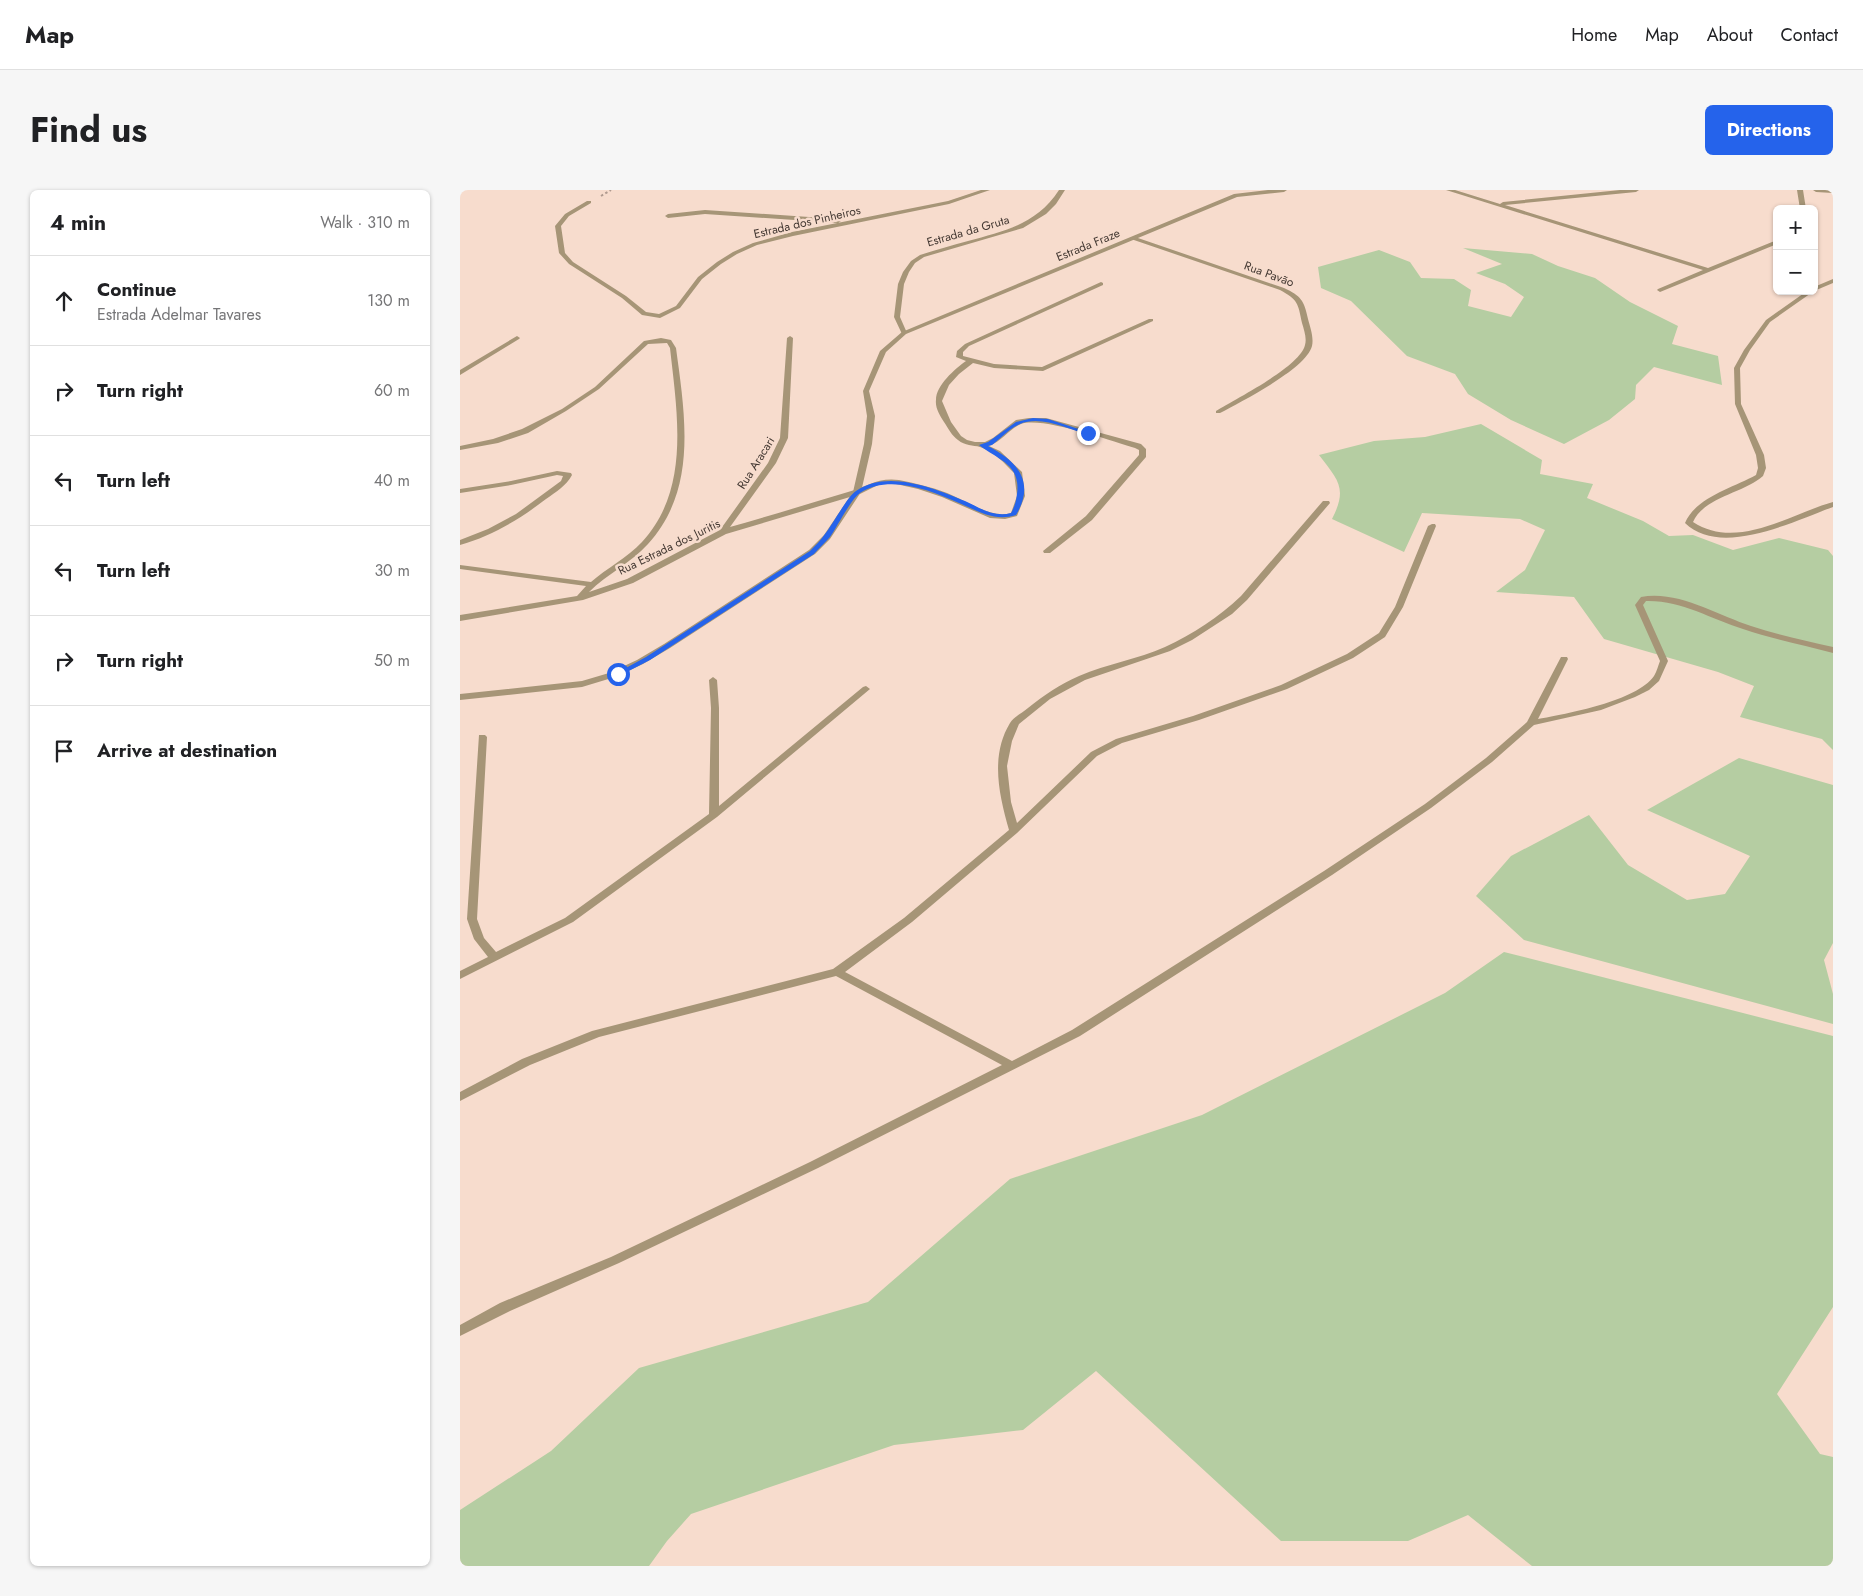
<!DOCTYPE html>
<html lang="en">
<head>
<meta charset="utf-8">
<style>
  body { margin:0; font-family:Jost,sans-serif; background:#f6f6f6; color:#202124 }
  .controls { position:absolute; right:15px; top:15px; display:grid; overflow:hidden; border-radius:8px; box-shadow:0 1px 4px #0004 }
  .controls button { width:45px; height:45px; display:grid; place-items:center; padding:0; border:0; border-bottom:1px solid #e0e0e0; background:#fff; color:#202124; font:25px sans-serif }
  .stop { position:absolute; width:15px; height:15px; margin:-11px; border:4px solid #2563eb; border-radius:50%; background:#fff }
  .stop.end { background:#2563eb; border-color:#fff; box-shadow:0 1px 5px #0008 }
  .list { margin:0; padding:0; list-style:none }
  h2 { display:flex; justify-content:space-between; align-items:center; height:65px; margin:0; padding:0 20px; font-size:21px }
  h2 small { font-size:16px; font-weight:400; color:#757577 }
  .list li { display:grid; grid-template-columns:32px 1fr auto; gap:15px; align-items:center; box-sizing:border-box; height:90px; padding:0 20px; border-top:1px solid #e0e0e0 }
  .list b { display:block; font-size:19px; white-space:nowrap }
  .list p { margin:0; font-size:16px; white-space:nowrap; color:#757577 }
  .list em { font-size:16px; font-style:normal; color:#757577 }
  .icon { flex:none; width:28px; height:28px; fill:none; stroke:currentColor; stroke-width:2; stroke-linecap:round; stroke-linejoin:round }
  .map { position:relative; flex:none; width:1373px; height:1376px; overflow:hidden; border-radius:8px }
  header { display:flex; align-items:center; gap:30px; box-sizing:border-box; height:70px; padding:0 25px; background:#fff; border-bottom:1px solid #e0e0e0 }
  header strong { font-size:24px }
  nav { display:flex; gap:28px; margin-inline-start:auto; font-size:18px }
  .intro { display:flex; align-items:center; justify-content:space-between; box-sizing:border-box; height:120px; padding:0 30px }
  h1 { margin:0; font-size:35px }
  .button { padding:12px 22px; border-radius:8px; background:#2563eb; color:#fff; font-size:18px; font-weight:700 }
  main { display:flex; gap:30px; padding:0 30px }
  aside { flex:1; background:#fff; border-radius:8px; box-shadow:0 1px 4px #0004 }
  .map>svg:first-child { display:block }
  .green { fill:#b5cda2 }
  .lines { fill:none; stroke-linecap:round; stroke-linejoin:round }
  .path { stroke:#af9a8f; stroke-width:2; stroke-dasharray:2.5 2.5; stroke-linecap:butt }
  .minor { fill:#a69577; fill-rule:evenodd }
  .tertiary { fill:#a69577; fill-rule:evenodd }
  .route { fill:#2563eb }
  .labels { text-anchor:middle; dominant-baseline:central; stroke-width:5; stroke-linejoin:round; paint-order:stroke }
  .far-street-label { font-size:12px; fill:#433832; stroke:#f7dccd }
</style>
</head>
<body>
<header>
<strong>Map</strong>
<nav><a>Home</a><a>Map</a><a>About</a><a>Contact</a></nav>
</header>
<div class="intro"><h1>Find us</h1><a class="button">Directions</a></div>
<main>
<aside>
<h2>4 min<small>Walk · 310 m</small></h2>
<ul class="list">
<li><svg class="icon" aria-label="ahead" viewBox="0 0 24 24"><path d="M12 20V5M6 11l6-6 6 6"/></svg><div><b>Continue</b><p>Estrada Adelmar Tavares</p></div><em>130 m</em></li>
<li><svg class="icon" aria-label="right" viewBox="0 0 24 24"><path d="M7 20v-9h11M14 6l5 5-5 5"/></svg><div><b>Turn right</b></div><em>60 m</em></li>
<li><svg class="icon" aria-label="left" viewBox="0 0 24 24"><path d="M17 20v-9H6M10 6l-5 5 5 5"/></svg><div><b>Turn left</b></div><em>40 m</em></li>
<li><svg class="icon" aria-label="left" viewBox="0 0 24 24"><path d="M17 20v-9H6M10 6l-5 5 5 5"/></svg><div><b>Turn left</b></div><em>30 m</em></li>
<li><svg class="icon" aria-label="right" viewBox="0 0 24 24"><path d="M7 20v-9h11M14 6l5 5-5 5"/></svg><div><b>Turn right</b></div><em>50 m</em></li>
<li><svg class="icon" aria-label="arrive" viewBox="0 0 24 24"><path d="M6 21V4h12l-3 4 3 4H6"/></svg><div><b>Arrive at destination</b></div></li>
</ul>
</aside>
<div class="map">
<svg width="1373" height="1376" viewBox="0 0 1373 1376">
  <rect width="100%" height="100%" fill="#f7dccd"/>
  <path class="green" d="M1003 58 1072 64 1098 76 1135 88 1170 112 1218 136 1212 154 1258 166 1262 195 1194 177 1176 195 1175 209 1149 230 1104 254 1051 230 1008 204 995 184 947 166 891 111 861 98 858 77 919 60 950 72 961 88 994 89 1011 100 1008 116 1051 127 1064 107 1045 94 1016 83 1042 74Z
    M1021 234 1082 270 1080 284 1133 294 1127 308 1183 331 1209 346 1233 345 1273 360 1319 348 1368 360 1373 366V560L1362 549 1280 527 1294 496 1258 482 1144 449 1114 407 1036 402 1065 380 1085 340 1060 329 962 323 944 362 872 329C888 298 878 290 859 265L914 251 965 247Z
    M1279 568 1373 595V753L1364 770 1373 804V834L1064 750 1016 706 1051 666 1129 625 1168 675 1227 710 1265 704 1290 666 1187 620Z
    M1044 762 1373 846V1117L1317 1204 1360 1264 1373 1267V1376H1072L1008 1325 948 1351H821L636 1181 563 1240 434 1255 231 1324 207 1351 189 1376H0V1320L91 1261 179 1178 408 1112 550 989 742 925 985 803Z"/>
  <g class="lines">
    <path class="path" d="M141 6 151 0"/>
    <path class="minor" d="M521 0H530L489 14 333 46 297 55 277 64 261 74 242 89 220 118 200 128 182 125 162 108 109 74 99 63 95 36 105 24 127 11H131V13L109 26 101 36 105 63 113 72 166 106 186 122 199 124 216 116 238 87 257 72 273 62 293 53 332 42 488 11Z
      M599 0H605L596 14 586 24 563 38 464 67 455 73 449 82 444 94 440 127 447 143 442 144 434 127 438 94 443 82 451 71 460 65C476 60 492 55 508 51 545 41 577 34 599 0Z
      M986 0H995L1040 14 1043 12 1160 0H1179L1176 2 1045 15 1248 78 1317 50V54L1200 102 1197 100 1198 99 1243 80Z
      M1337 0H1343L1346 19H1340Z
      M1353 0H1373V3L1356 2Z
      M245 20 378 29 381 31 378 33 245 24 208 28 205 26 208 24Z
      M671 47H675L824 98C841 106 844 110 848 129 850 137 854 147 852 156 846 179 782 211 760 223H756V221C775 209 840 177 845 155 847 148 844 140 842 133 838 113 838 110 820 100L671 49Z
      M641 92 643 93V95L509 156 503 162V166L534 174 582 177 689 129H693V131L583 181 534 178 513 173 499 184 489 195 482 211 491 232 501 246 507 250 515 252H525L533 248 556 230 569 228H586L681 254 686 259V267L632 330 590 363H584L583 361 626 326 679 265V260L675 258C652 251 581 226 561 234 549 239 542 251 529 256L540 261 562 282 565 306 557 326 545 329 530 328 482 307 458 299 436 294H420L400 304 266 344 173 393 123 410 0 431V425L117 406 126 396 0 379V375L131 392C147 378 167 368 182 352 231 299 217 222 210 158L207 153 188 154 139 199 106 221 68 243 38 253 0 260V256L33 249 62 239 102 219 135 197 184 151 201 148 211 150 216 158C225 225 238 299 188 354 171 373 147 384 129 402L167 389 260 340 308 273 320 248 327 148 330 146 333 148 328 248 316 273 270 337C309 326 348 314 388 302 406 297 418 287 439 290 455 293 471 297 487 303 505 310 531 329 551 323L557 306 554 283C545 274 534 261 520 257 513 255 505 256 498 250 492 246 488 238 484 232 480 226 475 218 476 210 476 195 495 179 506 171L496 167 497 161 505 154Z
      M57 146 60 148 59 149 0 185V180Z
      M97 281 111 283 112 285C106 296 96 302 86 309 60 329 32 346 0 355V350L28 339 56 324 101 291 103 286 97 285 51 295 0 303V299L51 291Z
      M863 311H869L870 313 787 410 772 424 732 450 710 461 625 490 590 509 559 534 552 551 547 576 551 612 557 633 631 562 656 549 733 526 821 495 887 464 919 443 935 417 968 336 972 334H975L976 336 943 417 925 447 893 468 827 499 739 530 662 553 637 566 557 643 452 732 385 782 552 871 612 840 864 681 965 614 1026 568 1067 532 1101 467H1107L1108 469 1078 529C1106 524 1177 511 1194 486 1197 481 1198 476 1200 471L1175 415 1181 407C1218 400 1257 425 1291 436 1318 445 1346 451 1373 457V463C1343 455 1312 449 1283 439 1251 429 1221 410 1186 411L1183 415 1208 471 1199 491 1189 500 1175 507 1141 520 1074 535 1032 572 971 618 872 685 620 846 358 978 159 1073 50 1121 0 1146V1135L40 1113 151 1067 350 972 542 875 376 786 139 847 70 875 0 911V902L62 869 132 841 373 779 444 728 549 640C539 605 530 566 550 533 554 527 562 523 568 518 583 506 600 494 619 486 647 474 678 469 705 457 733 444 759 427 781 406Z
      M253 487 257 490 259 518V616L403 497 406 496 410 499 257 627 113 732 0 789V781L28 767 14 749 7 729 19 545H25L27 547 17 729 24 748 36 762 105 728 249 624 251 518 249 490Z"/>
    <path class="tertiary" d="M808 0H827L824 2 777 7 446 144 426 162 409 201 415 226 412 254 401 302 370 349 355 364 210 458 183 474 155 487 122 497 0 510V504L122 491 149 483 177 470 204 454 349 360 364 345 393 302 404 254 407 226 403 201 420 161 442 142 774 4Z
      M1373 89V93L1354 101V97Z
      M1347 101H1354L1310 132 1290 160 1280 178 1281 214 1304 265 1306 278 1303 286C1284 303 1244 307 1233 332 1277 361 1330 324 1373 312V317C1334 331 1261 368 1225 333 1236 307 1273 298 1296 285L1298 278 1296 265 1275 214 1274 178 1284 160 1306 130Z"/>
  </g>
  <path class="route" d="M573 228 588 229 631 243 628 245C608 239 581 225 560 234 550 238 541 248 532 255L528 256C557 271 576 292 556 325 535 332 518 321 499 313 470 300 429 284 400 303 391 309 377 337 370 347 365 353 359 358 354 364L190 470 161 485 155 484 186 467 350 361C355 356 361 350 365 344 373 334 387 307 396 301 427 279 474 298 505 311 520 318 535 328 551 323 555 316 556 311 557 304 561 274 538 270 519 255L528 252 556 232Z"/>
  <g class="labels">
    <g class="far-street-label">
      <text transform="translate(347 32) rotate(-13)">Estrada dos Pinheiros</text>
      <text transform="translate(508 41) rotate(-16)">Estrada da Gruta</text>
      <text transform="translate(628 55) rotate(-22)">Estrada Fraze</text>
      <text transform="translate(809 84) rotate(20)">Rua Pavão</text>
      <text transform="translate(296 273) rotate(-58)">Rua Aracari</text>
      <text transform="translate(209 357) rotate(-26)">Rua Estrada dos Juritis</text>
    </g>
  </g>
</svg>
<div class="controls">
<button>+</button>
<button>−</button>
</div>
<div class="stop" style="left:158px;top:484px"></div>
<div class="stop end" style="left:628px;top:243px"></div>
</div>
</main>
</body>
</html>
